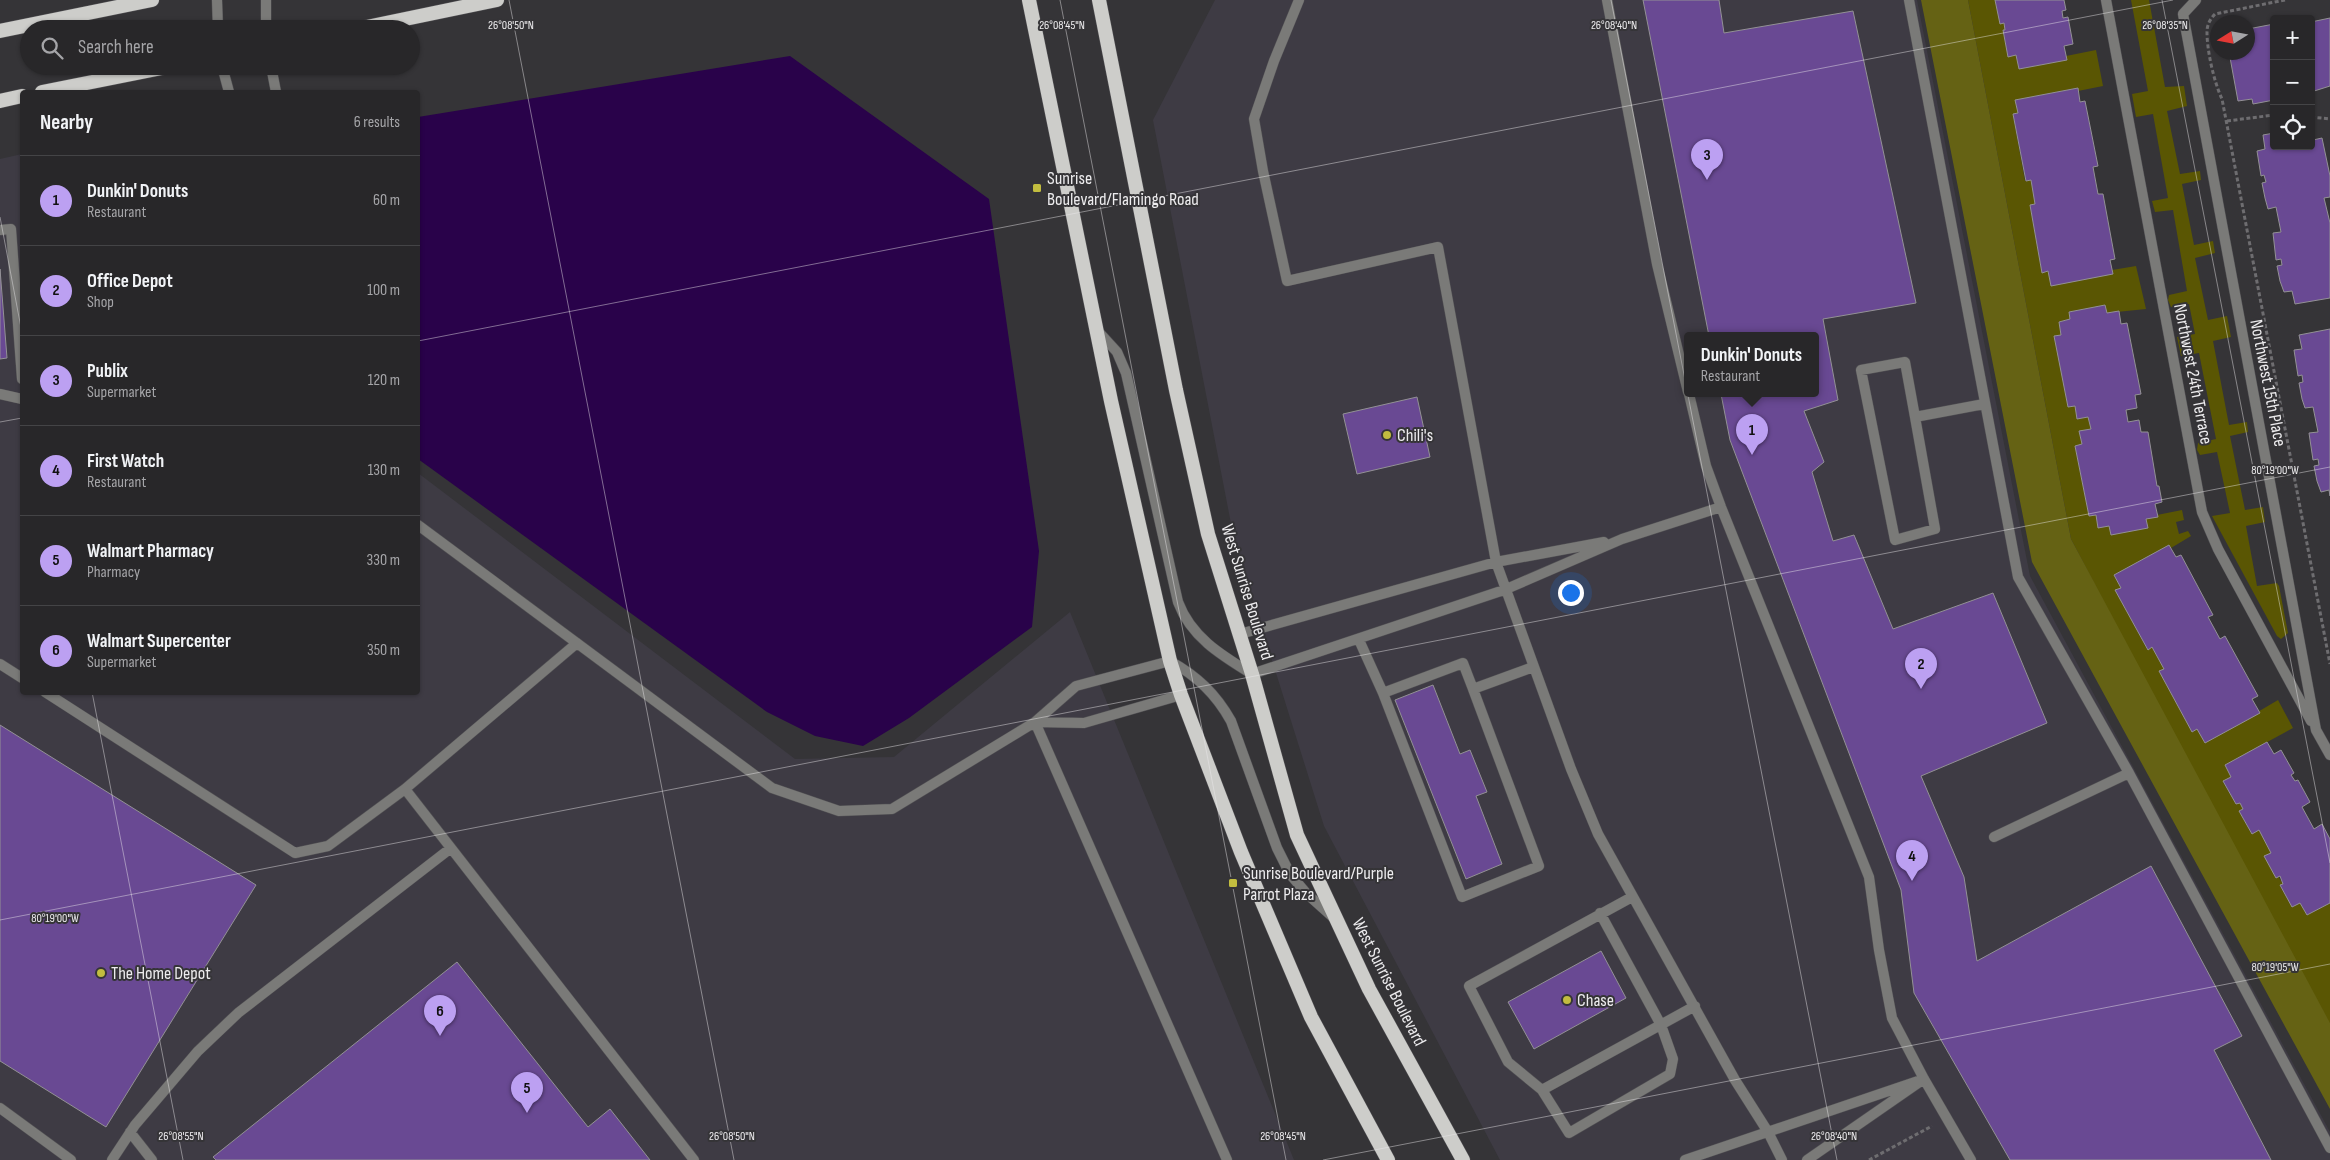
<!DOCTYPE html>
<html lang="en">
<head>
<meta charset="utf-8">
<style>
  body { margin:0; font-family:"Sofia Sans Condensed",sans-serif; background:#302f31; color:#f1f3f6 }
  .controls { position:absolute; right:15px; top:15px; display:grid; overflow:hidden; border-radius:5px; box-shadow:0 1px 4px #0004 }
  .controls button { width:45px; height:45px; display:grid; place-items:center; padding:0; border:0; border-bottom:1px solid #444446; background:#282729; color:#f1f3f6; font:25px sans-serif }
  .compass { position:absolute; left:2210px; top:15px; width:45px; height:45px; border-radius:50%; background:#282729; box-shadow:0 1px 4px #0004; rotate:259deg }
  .you { position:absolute; left:1570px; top:592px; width:18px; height:18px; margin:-12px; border:4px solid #fff; border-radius:50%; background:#1a73e8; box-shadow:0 0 0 8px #1a73e833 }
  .badge { display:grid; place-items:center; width:32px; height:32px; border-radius:50%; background:#bca0f2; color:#111; font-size:16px; font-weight:700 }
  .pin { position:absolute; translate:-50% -41px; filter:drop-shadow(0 1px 2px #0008) }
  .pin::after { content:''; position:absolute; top:26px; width:18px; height:15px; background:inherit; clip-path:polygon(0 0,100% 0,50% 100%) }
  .popup { position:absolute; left:1684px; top:332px; width:135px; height:65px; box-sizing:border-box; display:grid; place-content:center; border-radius:5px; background:#282729; filter:drop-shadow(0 1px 4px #0005); font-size:16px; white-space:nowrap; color:#a5a5a8 }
  .popup b { font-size:19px; color:#f1f3f6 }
  .popup::after { content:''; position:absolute; left:50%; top:100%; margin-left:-10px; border:10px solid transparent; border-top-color:#282729 }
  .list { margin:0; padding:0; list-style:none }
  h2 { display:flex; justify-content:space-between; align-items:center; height:65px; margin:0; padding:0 20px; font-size:21px }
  h2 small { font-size:16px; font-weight:400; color:#a5a5a8 }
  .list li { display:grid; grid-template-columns:32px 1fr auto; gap:15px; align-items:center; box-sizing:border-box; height:90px; padding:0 20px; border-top:1px solid #444446 }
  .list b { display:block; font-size:19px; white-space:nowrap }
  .list p { margin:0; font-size:16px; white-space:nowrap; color:#a5a5a8 }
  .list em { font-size:16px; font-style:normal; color:#a5a5a8 }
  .icon { flex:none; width:28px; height:28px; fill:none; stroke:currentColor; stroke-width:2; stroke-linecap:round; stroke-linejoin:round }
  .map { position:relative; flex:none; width:2330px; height:1160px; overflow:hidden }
  .search { position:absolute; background:#282729; box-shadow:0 1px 4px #0004; left:20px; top:20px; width:400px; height:55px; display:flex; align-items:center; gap:12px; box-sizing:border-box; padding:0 18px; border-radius:28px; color:#a5a5a8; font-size:19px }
  .panel { position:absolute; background:#282729; box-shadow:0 1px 4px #0004; left:20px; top:90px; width:400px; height:605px; border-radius:5px }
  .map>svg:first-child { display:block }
  .built { fill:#3e3b44; fill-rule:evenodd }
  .green { fill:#5a5603 }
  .forest { fill:#656214 }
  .water { fill:#29024a }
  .building { fill:#694993; stroke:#939195 }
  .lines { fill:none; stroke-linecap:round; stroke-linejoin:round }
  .service-casing { stroke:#525154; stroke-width:11 }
  .minor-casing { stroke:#525154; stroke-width:11 }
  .trunk-casing { stroke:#525154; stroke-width:15 }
  .path { stroke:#6e6d70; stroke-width:3; stroke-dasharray:4 2.5; stroke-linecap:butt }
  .service { stroke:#7a7a78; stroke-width:10 }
  .minor { stroke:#7a7a78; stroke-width:10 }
  .trunk { stroke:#cdcdca; stroke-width:14 }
  .ticks { fill:none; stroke:#edecee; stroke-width:1; stroke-opacity:0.45 }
  .poi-dot { fill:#c2bd3f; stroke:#353437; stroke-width:2 }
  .labels { text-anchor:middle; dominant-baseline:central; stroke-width:4; stroke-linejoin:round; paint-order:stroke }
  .poi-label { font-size:18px; fill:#edecee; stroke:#353437; text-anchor:start }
  .street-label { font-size:18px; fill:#edecee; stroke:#353437 }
  .ticks-label { font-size:12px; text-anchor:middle; fill:#edecee; stroke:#353437; stroke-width:4; stroke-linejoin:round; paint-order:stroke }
</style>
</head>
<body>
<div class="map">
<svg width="2330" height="1160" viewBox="0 0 2330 1160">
  <rect width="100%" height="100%" fill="#353437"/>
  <path class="built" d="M1215 0H1917L2030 576 2330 1132V1160H1500L1324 826 1234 539 1153 120ZM1688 336H1816V394H1688Z
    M22 154V692H418V473L795 759 894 757 1070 612 1294 1160H0V159Z"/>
  <path class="green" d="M1968 0H1995L2000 23H2004L2005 30 2003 31 2008 56 2016 55 2019 69 2066 60V56L2096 50 2103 86 2078 91 2077 88 2016 100 2018 113 2013 115 2025 181 2031 180 2035 204 2030 206 2042 272 2113 274 2112 270 2136 266 2146 309 2107 313 2105 305 2069 312 2070 319 2059 322 2061 335 2055 336 2068 407 2075 406 2077 419 2088 417 2091 429 2079 431 2082 444 2075 446 2089 516 2096 515 2098 528 2109 526 2111 535 2148 528 2146 519 2157 517V515L2182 510 2184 520 2176 522 2179 534 2188 531 2191 536 2171 548 2169 545 2114 575 2121 588 2116 591 2147 649 2152 647 2164 669 2160 671 2192 732 2197 729 2205 743 2278 700 2293 728 2225 765 2231 777 2223 782 2236 804 2240 803 2243 809 2239 811 2251 833 2259 830 2271 853 2265 856 2283 884 2280 886 2292 907 2300 903 2307 915 2330 903V1024L2184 755 2071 539Z
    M2131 0H2149L2165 87 2184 86 2187 106 2167 111 2180 174 2200 171 2201 180 2182 184 2194 245 2213 241 2215 253 2195 258 2208 320 2227 316 2231 337 2213 341 2229 425 2247 422 2248 432 2230 436 2245 510 2263 507 2265 522 2246 526 2257 586 2277 583 2279 586 2288 633 2281 639 2277 636 2212 516 2230 513 2217 452 2200 455 2197 450 2198 443 2216 439 2199 353 2181 356 2177 337 2195 334 2189 304 2171 307 2168 300 2169 295 2187 291 2173 210 2155 212 2152 201 2168 198 2153 114 2136 117 2132 94 2148 91Z"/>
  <path class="forest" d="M1921 0H1968L2071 539 2330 1023V1109L2032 562Z"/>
  <path class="water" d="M790 56 989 199 1039 551 1032 627 909 718 863 746 815 736 767 712 418 459V117Z"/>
  <path class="building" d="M1643 0H1719L1724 33 1853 11 1916 303 1823 319 1838 400 1804 411 1824 462 1812 472 1833 541 1854 535 1893 629 1993 593 2047 723 1921 776 1964 877 1977 961 2151 866 2242 1036 2214 1050 2271 1160H2010L1914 993 1901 890 1730 440 1721 394H1816V336H1709Z
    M1995 0H2064L2066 10 2062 11 2063 18 2068 17 2073 44 2064 46 2067 60 2019 69 2016 55 2008 57 2003 30H2005L2004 23 2000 24Z
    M2330 18V86L2311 92V22Z
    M2274 24V100L2253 104 2252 99 2238 101 2229 52H2248V29Z
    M2078 88 2080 102 2085 101 2098 166 2093 167 2098 194H2103L2115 259 2110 260 2113 274 2051 286 2048 271 2042 273 2030 205 2035 204 2031 180 2026 181 2013 114 2018 113 2015 100Z
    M2311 130 2313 140 2322 138 2330 176V197L2324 198 2330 223V298L2295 304 2292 291 2284 292 2280 281 2277 266 2282 265 2281 259 2276 260 2273 233 2281 232 2276 207 2268 209 2265 198 2262 183 2266 182 2264 175 2261 176 2257 151 2265 149 2263 135 2274 133V146H2311Z
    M0 269 7 358 0 359Z
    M2105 305 2107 313 2119 311 2121 324 2127 323 2141 394 2135 395 2137 408 2126 410 2128 422 2139 420 2141 432H2148L2157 486H2159L2162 502 2155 504 2158 517 2146 519 2148 528 2111 535 2109 526 2098 528 2096 515 2089 516 2075 446 2082 444 2079 431 2091 429 2088 417 2077 419 2075 406 2068 407 2054 336 2061 335 2059 322 2070 319 2069 312Z
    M2330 329V496L2329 490 2321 492 2317 481 2314 466 2319 465 2318 459 2313 460 2309 433 2318 432 2313 407 2305 408 2302 399 2299 383 2303 382 2302 375 2298 376 2294 350 2302 349 2299 335Z
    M1417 397 1430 457 1357 474 1343 414Z
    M2169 545 2176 557 2181 555 2213 615 2208 617 2220 639 2225 636 2258 696 2252 699 2260 713 2205 743 2197 729 2192 732 2159 671 2164 669 2152 647 2148 650 2115 590 2121 588 2114 575Z
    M1433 685 1460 754 1470 750 1487 792 1476 796 1502 864 1466 879 1395 700Z
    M0 725 256 885 106 1127 0 1061Z
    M2267 742 2274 754 2281 750 2294 773 2291 775 2295 781 2298 780 2310 802 2302 807 2314 829 2322 824 2330 839V903L2307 915 2300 903 2292 907 2280 885 2283 884 2280 876 2276 878 2264 856 2271 853 2259 830 2252 834 2239 811 2243 809 2240 803 2236 804 2223 781 2231 777 2225 765Z
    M1601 951 1626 998 1534 1049 1508 1002Z
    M457 962 588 1127 610 1109 650 1160H216L213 1157Z"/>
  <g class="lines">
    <defs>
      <path id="service" d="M217 0 218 29
        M266 0V29
        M1299 0 1274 61 1254 119 1263 171 1287 281 1438 247 1496 562 1571 769 1598 834 1735 1080 1768 1132 1782 1160
        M1607 0 1657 264 1688 392
        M1909 0 2018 577 2129 773 2330 1148
        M222 66 229 92
        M271 66 276 92
        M0 230 11 229 22 379
        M1096 329 1117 352 1126 373 1178 602C1191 637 1221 655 1252 674L1504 590 1622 539 1721 507
        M0 394 22 399
        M1689 394 1706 466 1721 507 1869 877 1879 950 1892 1018 1924 1079 1971 1160
        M1915 417 1905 362 1861 370 1895 540 1935 529 1915 417 1984 404
        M418 525 772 788 839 811 892 809 1035 722 1227 1160
        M1240 634 1496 562 1604 542
        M1359 640 1383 693
        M0 664 22 678
        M1473 689 1539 866 1462 897 1383 693 1463 663 1473 689 1533 667
        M45 692 295 853 328 846 405 789 577 643
        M1035 722 1076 686 1170 661C1197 676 1216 694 1231 721L1277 848 1290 874 1306 893 1335 919
        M1035 722 1084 723 1181 695
        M405 789 694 1160
        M1994 837 2129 773
        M1600 913 1661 1025 1673 1059 1670 1074 1569 1133 1542 1090 1508 1062 1469 986 1632 897
        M1542 1090 1695 1006
        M0 1108 71 1160
        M130 1132 152 1160
        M112 1160 135 1125 198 1051 238 1013 451 848
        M1685 1160 1924 1079 1807 1160"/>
      <path id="minor" d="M2106 0 2202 512 2218 549 2311 721
        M2196 0 2183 14 2316 730 2330 755"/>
      <path id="trunk" d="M1029 0 1111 401 1170 661 1181 695 1241 852 1311 1017 1388 1160
        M1099 0 1176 390 1208 534 1252 674 1297 835 1369 989 1463 1160
        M357 29 497 0
        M0 31 152 0
        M42 92 172 66
        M0 101 22 96"/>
    </defs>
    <use href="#service" class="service-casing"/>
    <use href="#minor" class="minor-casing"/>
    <use href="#trunk" class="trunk-casing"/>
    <path class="path" d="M2285 0 2215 14C2210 19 2207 25 2207 32 2207 51 2214 82 2222 99L2330 664
      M2311 117 2330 119
      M2227 121 2274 115
      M1869 1160 1932 1126"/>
    <use href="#service" class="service"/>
    <use href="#minor" class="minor"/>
    <use href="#trunk" class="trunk"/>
  </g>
  <path class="ticks" d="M509 0 734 1160M1060 0 1286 1160M1611 0 1837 1160M2162 0 2330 863M0 217 22 333M418 341 2173 0M0 422 22 418M92 692 183 1160M0 920 2330 467M1323 1160 2330 964"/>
  <g class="poi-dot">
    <rect x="1032" y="183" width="10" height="10" rx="2.5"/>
    <circle cx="1387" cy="435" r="5"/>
    <rect x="1228" y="878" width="10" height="10" rx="2.5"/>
    <circle cx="101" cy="973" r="5"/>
    <circle cx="1567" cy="1000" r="5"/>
  </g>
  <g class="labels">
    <g class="poi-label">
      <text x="1047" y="178">Sunrise<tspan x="1047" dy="21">Boulevard/Flamingo Road</tspan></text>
      <text x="1397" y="435">Chili's</text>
      <text x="1243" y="873">Sunrise Boulevard/Purple<tspan x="1243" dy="21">Parrot Plaza</tspan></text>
      <text x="111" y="973">The Home Depot</text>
      <text x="1577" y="1000">Chase</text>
    </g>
    <g class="street-label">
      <text transform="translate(2193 374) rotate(79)">Northwest 24th Terrace</text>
      <text transform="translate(2268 383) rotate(79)">Northwest 15th Place</text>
      <text transform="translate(1247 592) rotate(73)">West Sunrise Boulevard</text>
      <text transform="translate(1389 982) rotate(63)">West Sunrise Boulevard</text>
    </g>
  </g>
  <g class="ticks-label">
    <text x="511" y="29">26°08'50"N</text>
    <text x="1062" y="29">26°08'45"N</text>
    <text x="1614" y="29">26°08'40"N</text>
    <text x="2165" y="29">26°08'35"N</text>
    <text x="2275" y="474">80°19'00"W</text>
    <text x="55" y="922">80°19'00"W</text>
    <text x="2275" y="971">80°19'05"W</text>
    <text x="181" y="1140">26°08'55"N</text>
    <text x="732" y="1140">26°08'50"N</text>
    <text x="1283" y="1140">26°08'45"N</text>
    <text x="1834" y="1140">26°08'40"N</text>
  </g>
</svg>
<div class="controls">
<button>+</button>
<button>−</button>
<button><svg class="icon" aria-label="locate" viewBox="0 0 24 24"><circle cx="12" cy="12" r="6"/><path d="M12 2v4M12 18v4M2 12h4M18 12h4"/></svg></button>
</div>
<svg class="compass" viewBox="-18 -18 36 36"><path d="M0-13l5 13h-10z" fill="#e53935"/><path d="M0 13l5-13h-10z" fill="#a5a5a8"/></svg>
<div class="you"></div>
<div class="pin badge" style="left:1752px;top:455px">1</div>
<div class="popup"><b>Dunkin' Donuts</b>Restaurant</div>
<div class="pin badge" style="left:1921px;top:689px">2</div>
<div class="pin badge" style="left:1707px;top:180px">3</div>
<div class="pin badge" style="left:1912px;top:881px">4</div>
<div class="pin badge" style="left:527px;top:1113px">5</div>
<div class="pin badge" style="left:440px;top:1036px">6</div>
<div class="search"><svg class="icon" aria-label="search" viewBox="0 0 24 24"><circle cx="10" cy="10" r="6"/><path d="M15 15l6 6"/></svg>Search here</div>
<section class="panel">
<h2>Nearby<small>6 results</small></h2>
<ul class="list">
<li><span class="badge">1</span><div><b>Dunkin' Donuts</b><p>Restaurant</p></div><em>60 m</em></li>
<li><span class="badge">2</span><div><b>Office Depot</b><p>Shop</p></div><em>100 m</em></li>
<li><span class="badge">3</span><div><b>Publix</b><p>Supermarket</p></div><em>120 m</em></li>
<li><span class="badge">4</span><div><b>First Watch</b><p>Restaurant</p></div><em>130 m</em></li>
<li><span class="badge">5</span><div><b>Walmart Pharmacy</b><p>Pharmacy</p></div><em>330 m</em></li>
<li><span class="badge">6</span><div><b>Walmart Supercenter</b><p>Supermarket</p></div><em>350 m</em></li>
</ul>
</section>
</div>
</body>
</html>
